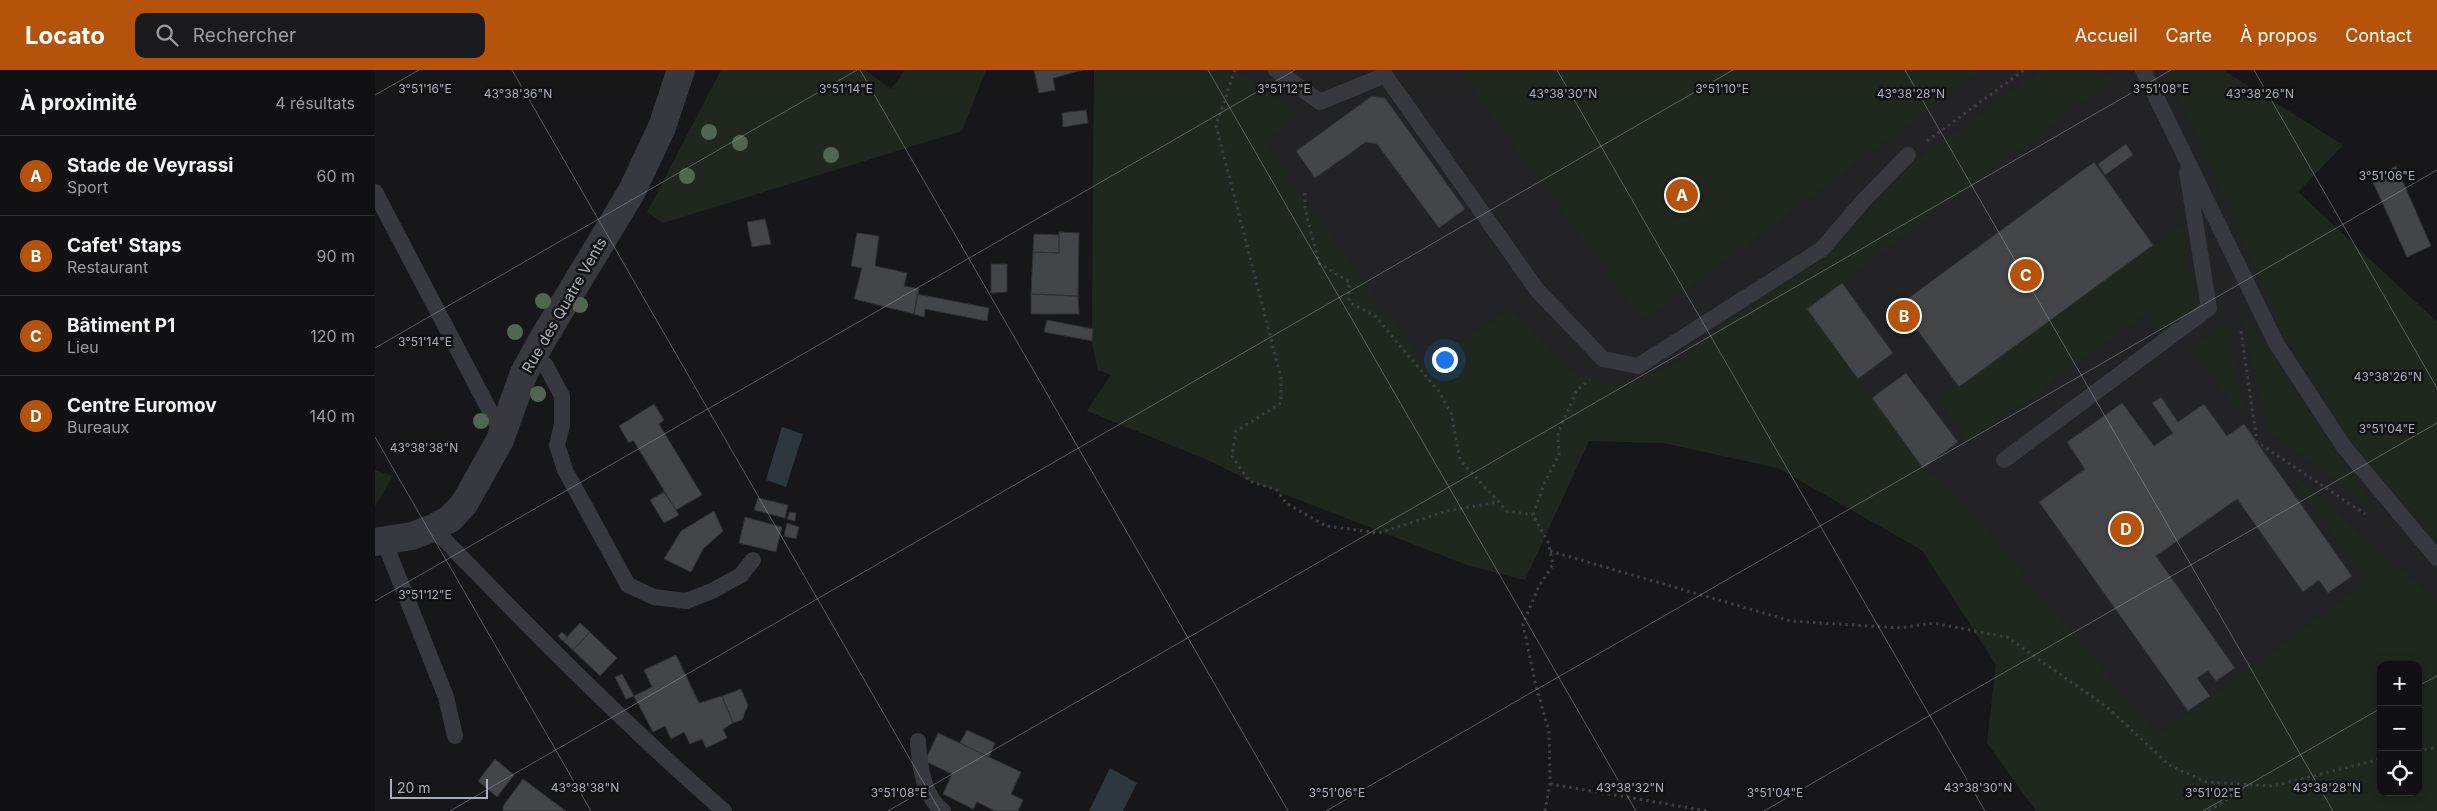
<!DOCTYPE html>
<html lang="fr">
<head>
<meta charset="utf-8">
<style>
  body { margin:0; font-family:Inter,sans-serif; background:#1a1a1c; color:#f1f3f6 }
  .controls { position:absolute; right:15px; bottom:15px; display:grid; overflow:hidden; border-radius:10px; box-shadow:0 2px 12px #0003 }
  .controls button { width:45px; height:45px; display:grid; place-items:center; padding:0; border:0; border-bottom:1px solid #303133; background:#111113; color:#f1f3f6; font:25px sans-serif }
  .scale { position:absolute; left:15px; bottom:12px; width:98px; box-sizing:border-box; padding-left:5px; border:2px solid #a9afb9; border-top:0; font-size:14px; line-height:18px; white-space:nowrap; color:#a9afb9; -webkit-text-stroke:4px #121214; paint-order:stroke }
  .you { position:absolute; left:1069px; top:289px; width:18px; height:18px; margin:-12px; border:4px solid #fff; border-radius:50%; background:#1a73e8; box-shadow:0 0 0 8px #1a73e833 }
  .badge { display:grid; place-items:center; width:32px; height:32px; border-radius:50%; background:#b45309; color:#fff; font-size:16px; font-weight:700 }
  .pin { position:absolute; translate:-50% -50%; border:2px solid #fff; box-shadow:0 1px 5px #0006 }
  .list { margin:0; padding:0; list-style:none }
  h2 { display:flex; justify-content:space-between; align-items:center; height:65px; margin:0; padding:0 20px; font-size:21px }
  h2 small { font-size:16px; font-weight:400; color:#9c9da0 }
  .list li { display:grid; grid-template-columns:32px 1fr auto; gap:15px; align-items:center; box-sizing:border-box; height:80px; padding:0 20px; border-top:1px solid #303133 }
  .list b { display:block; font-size:19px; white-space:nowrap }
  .list p { margin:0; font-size:16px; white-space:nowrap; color:#9c9da0 }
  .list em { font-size:16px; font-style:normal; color:#9c9da0 }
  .icon { flex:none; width:28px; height:28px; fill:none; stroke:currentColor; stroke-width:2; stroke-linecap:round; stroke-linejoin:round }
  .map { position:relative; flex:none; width:2062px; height:741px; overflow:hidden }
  header { display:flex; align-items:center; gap:30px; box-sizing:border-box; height:70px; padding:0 25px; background:#b45309; color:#fff }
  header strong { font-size:24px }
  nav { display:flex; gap:28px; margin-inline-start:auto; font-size:18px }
  .search { width:350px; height:45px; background:#1a1a1c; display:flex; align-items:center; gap:12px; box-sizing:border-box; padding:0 18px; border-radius:10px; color:#9c9da0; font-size:19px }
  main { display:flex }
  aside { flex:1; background:#111113 }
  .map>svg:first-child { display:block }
  .built { fill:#232326; fill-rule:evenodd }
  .green { fill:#1f271f; fill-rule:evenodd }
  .water { fill:#2d373d }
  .building { fill:#434549; stroke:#313135 }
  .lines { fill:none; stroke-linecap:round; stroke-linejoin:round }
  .path { stroke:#3e4045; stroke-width:3; stroke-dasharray:2.5 4; stroke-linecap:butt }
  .service { stroke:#38393e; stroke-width:16 }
  .minor { stroke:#38393e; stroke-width:28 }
  .tree { fill:#516552 }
  .ticks { fill:none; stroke:#a9afb9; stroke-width:1; stroke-opacity:0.45 }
  .labels { text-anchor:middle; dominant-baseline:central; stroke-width:5; stroke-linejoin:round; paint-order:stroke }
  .street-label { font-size:15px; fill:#a9afb9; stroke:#121214 }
  .ticks-label { font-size:12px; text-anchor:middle; fill:#a9afb9; stroke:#121214; stroke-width:5; stroke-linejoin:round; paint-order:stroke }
</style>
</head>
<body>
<header>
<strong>Locato</strong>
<div class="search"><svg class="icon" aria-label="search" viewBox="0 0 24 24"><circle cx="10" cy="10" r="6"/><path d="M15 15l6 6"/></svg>Rechercher</div>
<nav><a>Accueil</a><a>Carte</a><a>À propos</a><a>Contact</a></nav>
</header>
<main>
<aside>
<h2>À proximité<small>4 résultats</small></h2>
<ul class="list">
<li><span class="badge">A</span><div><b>Stade de Veyrassi</b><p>Sport</p></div><em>60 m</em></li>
<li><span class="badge">B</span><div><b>Cafet' Staps</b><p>Restaurant</p></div><em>90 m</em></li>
<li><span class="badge">C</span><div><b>Bâtiment P1</b><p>Lieu</p></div><em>120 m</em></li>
<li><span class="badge">D</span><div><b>Centre Euromov</b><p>Bureaux</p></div><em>140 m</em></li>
</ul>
</aside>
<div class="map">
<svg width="2062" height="741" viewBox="0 0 2062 741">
  <rect width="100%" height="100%" fill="#171719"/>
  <path class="built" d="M719 0H1848L1968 75 1923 122 2062 252V741H1661L1612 673 1621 595 1555 485 1403 398 1289 373 1214 371 1150 510 1092 495 873 410 833 390 712 341 736 305 723 300 717 272ZM2006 595H2043V722H2006Z"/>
  <path class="green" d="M346 0H490L516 19 530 0H611L587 61 288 153 272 142Z
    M719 0H863L926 46 887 71 1049 294 1136 239 1186 293 1215 311 1250 315 1300 295 1345 256 1455 184 1540 92 1666 0H1718L1741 7 1432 239 1548 398 1573 415 1783 667 1993 511 1908 396 2062 531V741H1661L1612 673 1621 595 1547 480 1403 398 1289 373 1214 371 1150 510 1092 495 873 410 833 390 712 341 736 305 723 300 717 272ZM2006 595H2043V722H2006Z
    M1084 0H1607L1269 251Z
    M1794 0H1848L1968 75 1923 122 2062 252V471L1976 372 1911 268 1824 69 1796 11Z
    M1808 154 1822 239 1787 264 1772 243 1594 372 1563 329Z
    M1868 244 2001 441 1893 361Z
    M1853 253 1870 346 1813 280Z
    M0 400 18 406 0 436Z"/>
  <path class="water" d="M407 357 428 364 411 417 391 410Z
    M735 698 762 713 748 741H714Z"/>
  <path class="building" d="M659 0H708L678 8 680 20 664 23Z
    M997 26 1010 28 1090 139 1064 158 1002 74 991 72 940 108 921 81Z
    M711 40 713 53 688 57 687 43Z
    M1751 74 1758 85 1730 105 1723 94Z
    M1719 92 1778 175 1584 317 1524 235Z
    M2021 96 2056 176 2032 187 1996 108Z
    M390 149 396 174 377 177 372 152Z
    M684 162 704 163 703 226 656 224 658 182 684 183Z
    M482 163 504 166 500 196 532 203 529 216 544 219 539 244 479 229 487 198 476 196Z
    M659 164 684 165V183L658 182Z
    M616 194H632V222L616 223Z
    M1467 213 1518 283 1483 309 1432 239Z
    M542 224 614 238 612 251 550 239 549 247 539 244Z
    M656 224 703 226 704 244H656Z
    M672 250 718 259 717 271 669 262Z
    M1531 303 1583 372 1548 398 1497 328Z
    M1786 327 1803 352 1829 334 1852 366 1869 354 1977 506 1953 523 1944 510 1928 522 1862 429 1781 486 1860 598 1841 611 1833 601 1822 608 1835 626 1813 641 1664 432 1710 399 1692 372 1747 333 1779 376 1798 363 1777 333Z
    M279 334 289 350 284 354 327 425 301 440 258 370 254 373 244 356Z
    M289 422 304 445 289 453 275 430Z
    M383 428 413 435 410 448 379 440Z
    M339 441 348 461 328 479 316 502 289 489 306 461Z
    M415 442 421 443 420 451 412 449Z
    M370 447 407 457 401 482 364 473Z
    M412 453 424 457 421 469 409 466Z
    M205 553 215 562 198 580 188 571Z
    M187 562 193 567 188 571 183 566Z
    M215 562 242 588 225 606 198 580Z
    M301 585 324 633 347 626 358 653 348 659 352 668 331 678 327 669 315 674 309 662 296 669 290 656 278 662 259 626 277 617 269 600Z
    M247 604 259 626 251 629 240 607Z
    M366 619 373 635 367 650 358 653 347 626Z
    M592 660 620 673 614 687 585 673Z
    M563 663 646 702 636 724 648 730 643 741H620L602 732 598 739 568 724 577 704 550 691Z
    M120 689 139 705 122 727 103 711Z
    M148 709 191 741H128V736Z"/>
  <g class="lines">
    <path class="path" d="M860 0 841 55 906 308V333L861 361 857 386 874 411 902 420 911 433 951 456 1004 463 1072 441 1123 432
      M1552 71 1649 0
      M930 123V139L944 193 974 212V232L1000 246 1065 323 1076 343 1085 390 1132 441 1158 445
      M1866 261 1882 372 1990 444
      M1175 481 1416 551 1525 558 1558 553 1632 567 1733 638 1794 695 1831 712 1898 716 2006 689
      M2043 681 2062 677
      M1175 714 1333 741
      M1170 741 1175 714 1174 662 1160 612 1148 554 1164 516 1178 495 1173 472 1158 445 1170 412 1184 385 1183 363 1202 320 1215 310
      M1834 741 1873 715"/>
    <path class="service" d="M901 0 945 32 1010 5 1162 220 1228 289 1263 296 1447 179 1489 130 1533 85
      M1768 0 1901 273 1969 377 2062 488
      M0 122 127 364
      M159 285 171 296 187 326V355L182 375 190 400 253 515 279 527 311 531 337 521 366 505 378 490
      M1629 390 1834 238 1812 102
      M58 458C152 555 247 652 349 741
      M9 471 71 627 80 666
      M543 671C544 694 548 726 568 741"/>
    <path class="minor" d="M0 472 37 466 58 458 75 449 89 434 125 370 149 303 166 272 257 121 287 57 306 0"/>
  </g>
  <g class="tree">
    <circle cx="334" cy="62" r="8"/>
    <circle cx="365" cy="73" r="8"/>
    <circle cx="456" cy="85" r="8"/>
    <circle cx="312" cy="106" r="8"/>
    <circle cx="168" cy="231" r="8"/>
    <circle cx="205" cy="235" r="8"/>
    <circle cx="140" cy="262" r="8"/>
    <circle cx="163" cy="324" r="8"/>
    <circle cx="106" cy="351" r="8"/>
  </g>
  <path class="ticks" d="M137 0 565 741M485 0 913 741M833 0 1261 741M1182 0 1610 741M1530 0 1958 741M1879 0 2062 318M0 25 44 0M0 278 482 0M0 367 216 741M0 531 920 0M2043 616 2062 606M75 741 1358 0M513 741 1796 0M951 741 2062 100M1389 741 2062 353M1828 741 2006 638"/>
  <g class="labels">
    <g class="street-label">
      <text transform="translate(189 235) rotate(-60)">Rue des Quatre Vents</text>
    </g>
  </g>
  <g class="ticks-label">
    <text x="471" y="23">3°51'14"E</text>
    <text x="909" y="23">3°51'12"E</text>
    <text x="1347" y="23">3°51'10"E</text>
    <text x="1786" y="23">3°51'08"E</text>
    <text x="50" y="23">3°51'16"E</text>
    <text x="143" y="28">43°38'36"N</text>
    <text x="1188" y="28">43°38'30"N</text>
    <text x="1536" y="28">43°38'28"N</text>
    <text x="1885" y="28">43°38'26"N</text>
    <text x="2012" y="110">3°51'06"E</text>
    <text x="50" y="276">3°51'14"E</text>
    <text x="2013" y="311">43°38'26"N</text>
    <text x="2012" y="363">3°51'04"E</text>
    <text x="49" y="382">43°38'38"N</text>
    <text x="50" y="529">3°51'12"E</text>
    <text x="210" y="722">43°38'38"N</text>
    <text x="1255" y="722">43°38'32"N</text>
    <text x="1603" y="722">43°38'30"N</text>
    <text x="1952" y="722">43°38'28"N</text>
    <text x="524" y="727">3°51'08"E</text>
    <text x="962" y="727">3°51'06"E</text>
    <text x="1400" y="727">3°51'04"E</text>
    <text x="1838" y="727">3°51'02"E</text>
  </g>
</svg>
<div class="controls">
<button>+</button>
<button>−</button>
<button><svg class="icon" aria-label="locate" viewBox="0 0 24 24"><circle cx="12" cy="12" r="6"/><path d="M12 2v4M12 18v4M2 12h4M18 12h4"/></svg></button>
</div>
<div class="scale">20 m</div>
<div class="you"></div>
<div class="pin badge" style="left:1307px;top:125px">A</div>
<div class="pin badge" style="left:1529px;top:246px">B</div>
<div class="pin badge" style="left:1651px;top:205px">C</div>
<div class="pin badge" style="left:1751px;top:459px">D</div>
</div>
</main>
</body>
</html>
